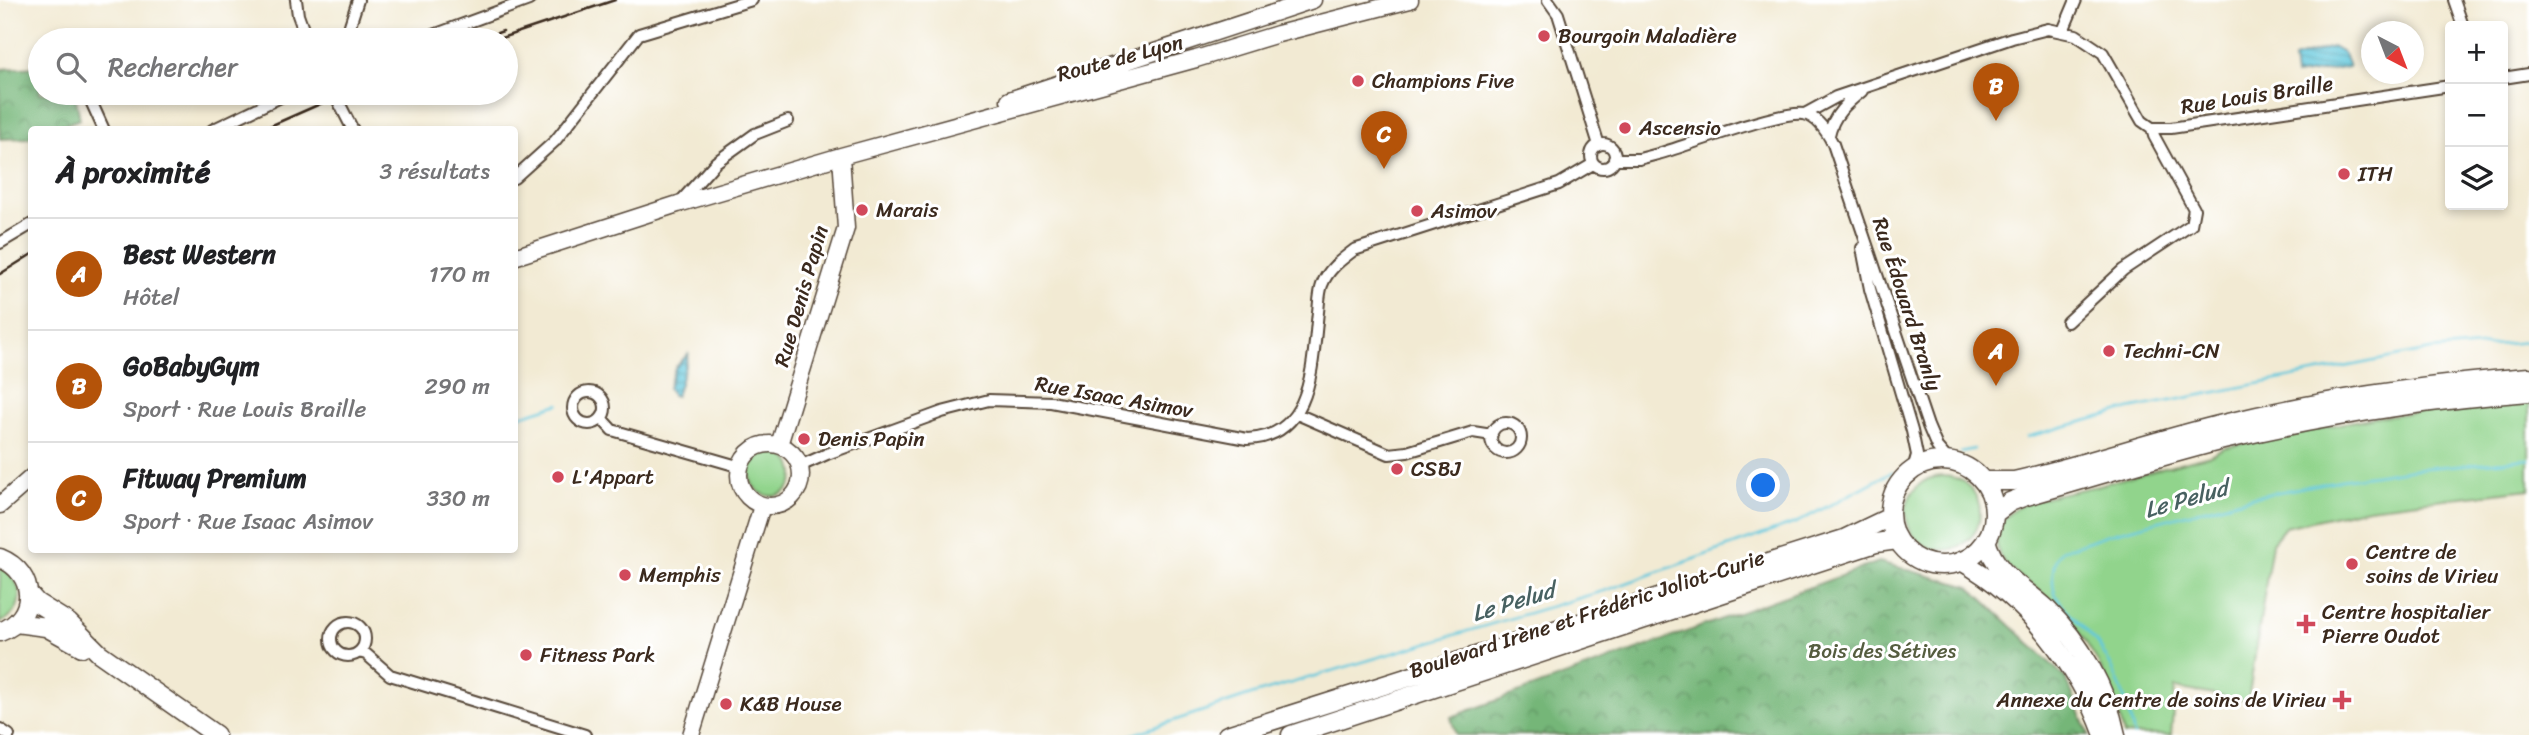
<!DOCTYPE html>
<html lang="fr">
<head>
<meta charset="utf-8">
<style>
  body { margin:0; font-family:Sriracha,sans-serif; background:#f2f2f2; color:#202124 }
  .controls { position:absolute; right:21px; top:21px; display:grid; overflow:hidden; border-radius:7px; box-shadow:0 4px 10px #0003 }
  .controls button { width:63px; height:63px; display:grid; place-items:center; padding:0; border:0; border-bottom:2px solid #e0e0e0; background:#fff; color:#202124; font:35px sans-serif }
  .compass { position:absolute; left:2361px; top:21px; width:63px; height:63px; border-radius:50%; background:#fff; box-shadow:0 4px 10px #0003; rotate:138deg }
  .you { position:absolute; left:1764px; top:486px; width:24px; height:24px; margin:-18px; border:5px solid #fff; border-radius:50%; background:#1a73e8; box-shadow:0 0 0 10px #1a73e833 }
  .badge { display:grid; place-items:center; width:46px; height:46px; border-radius:50%; background:#b45309; color:#fff; font-size:23px; font-weight:700 }
  .pin { position:absolute; translate:-50% -58px; filter:drop-shadow(0 2px 4px #0008) }
  .pin::after { content:''; position:absolute; top:37px; width:24px; height:21px; background:inherit; clip-path:polygon(0 0,100% 0,50% 100%) }
  .list { margin:0; padding:0; list-style:none }
  h2 { display:flex; justify-content:space-between; align-items:center; height:91px; margin:0; padding:0 28px; font-size:30px }
  h2 small { font-size:23px; font-weight:400; color:#757577 }
  .list li { display:grid; grid-template-columns:46px 1fr auto; gap:21px; align-items:center; box-sizing:border-box; height:112px; padding:0 28px; border-top:2px solid #e0e0e0 }
  .list b { display:block; font-size:26px; white-space:nowrap }
  .list p { margin:0; font-size:23px; white-space:nowrap; color:#757577 }
  .list em { font-size:23px; font-style:normal; color:#757577 }
  .icon { flex:none; width:38px; height:38px; fill:none; stroke:currentColor; stroke-width:2; stroke-linecap:round; stroke-linejoin:round }
  .map { position:relative; flex:none; width:2529px; height:735px; overflow:hidden }
  .search { position:absolute; background:#fff; box-shadow:0 4px 10px #0003; left:28px; top:28px; width:490px; height:77px; display:flex; align-items:center; gap:18px; box-sizing:border-box; padding:0 24px; border-radius:38px; color:#757577; font-size:26px }
  .panel { position:absolute; background:#fff; box-shadow:0 4px 10px #0003; left:28px; top:126px; width:490px; height:427px; border-radius:7px }
  .map>svg:first-child { display:block }
  .grass { fill:#91d48c; stroke:#667f55; stroke-width:2 }
  .forest { fill:url(#forest-crowns); stroke:#58704b; stroke-width:2 }
  .water { fill:url(#water-rules); stroke:#4e797e; stroke-width:2 }
  .lines { fill:none; stroke-linecap:round; stroke-linejoin:round }
  .stream { stroke:#61c8dd; stroke-width:2.5 }
  .street-casing { stroke:#564739; stroke-width:14 }
  .secondary-casing { stroke:#564739; stroke-width:19 }
  .primary-casing { stroke:#564739; stroke-width:21 }
  .street { stroke:#fff; stroke-width:10 }
  .secondary { stroke:#fff; stroke-width:16 }
  .primary { stroke:#fff; stroke-width:18 }
  .rail { stroke:#3b2a1e; stroke-width:2.5 }
  .poi-dot { fill:#d1495b; stroke:#fff; stroke-width:2.5 }
  .labels { text-anchor:middle; dominant-baseline:central; stroke-width:6; stroke-linejoin:round; paint-order:stroke }
  .poi-label { font-size:21px; fill:#3b2a1e; stroke:#fff; text-anchor:start }
  .street-label { font-size:21px; fill:#3b2a1e; stroke:#fff }
  .park-label { font-size:21px; fill:#555d3f; stroke:#fff }
  .water-label { font-size:23px; font-style:italic; fill:#486161; stroke:#fff }
</style>
</head>
<body>
<div class="map">
<svg width="2529" height="735" viewBox="0 0 2529 735">
  <defs>
    <pattern id="forest-crowns" width="20" height="18" patternUnits="userSpaceOnUse" patternTransform="scale(1.75)"><rect width="20" height="18" fill="#74b678"/><path d="M2 6a3 3 0 1 1 6 0M12 15a3 3 0 1 1 6 0" fill="none" stroke="#609462"/></pattern>
    <pattern id="water-rules" width="6" height="5" patternUnits="userSpaceOnUse" patternTransform="scale(1.75)"><rect width="6" height="5" fill="#61c8dd"/><path d="M0 2.5h6" fill="none" stroke="#51a3b3"/></pattern>
  </defs>
  <rect width="100%" height="100%" fill="#fff"/>
  <filter id="ink" filterUnits="userSpaceOnUse"><feTurbulence type="fractalNoise" baseFrequency=".0143" numOctaves="2"/><feDisplacementMap in="SourceGraphic" scale="14" xChannelSelector="R" yChannelSelector="G"/><feConvolveMatrix kernelMatrix="1 2 1 2 8 2 1 2 1" color-interpolation-filters="sRGB"/></filter>
  <filter id="wash" filterUnits="userSpaceOnUse"><feTurbulence type="fractalNoise" baseFrequency=".00686" numOctaves="4" result="noise"/><feDisplacementMap in="SourceGraphic" scale="28" xChannelSelector="R" yChannelSelector="G"/><feGaussianBlur stdDeviation="1.57" result="paint"/><feColorMatrix in="noise" values="0 0 0 0 0 0 0 0 0 0 0 0 0 0 0 0 0 1.4 0 .05"/><feComposite in="paint" operator="in"/></filter>
  <g filter="url(#wash)">
    <rect width="100%" height="100%" fill="#f2ead3"/>
    <path class="grass" d="M2529 400V489L2368 508 2285 527 2272 543 2248 701 2175 688 2171 735H2124C2114 682 2085 630 2044 594 2030 582 2009 573 2000 556 1992 541 2001 517 2015 509 2038 496 2066 493 2092 487 2131 477 2170 465 2210 455L2223 448 2374 417Z
      M750 474a22 22 0 1 1 44 0a22 22 0 1 1-44 0Z
      M1906 513a37 37 0 1 1 74 0a37 37 0 1 1-74 0Z
      M0 567C25 582 27 609 0 623Z"/>
    <path class="forest" d="M40 67V93H75L80 119 52 129 32 130 31 137 29 138 0 139V69Z
      M1879 562 1970 587 2066 678 2089 735H1456L1451 717Z"/>
    <path class="water" d="M2332 47 2344 54 2349 67 2295 76 2293 59Z
      M689 353 676 396 672 395 668 388 675 368Z"/>
    <g class="lines">
      <path class="stream" d="M514 418 559 404
        M2027 437 2129 409 2431 350 2529 342
        M1961 452 1974 449
        M1131 735 1254 694 1607 590 1798 522 1892 472
        M2134 735C2127 701 2116 667 2094 639 2084 627 2061 607 2055 593 2051 581 2052 561 2061 551L2106 535 2252 497 2341 480 2414 469 2529 459"/>
    </g>
  </g>
  <g filter="url(#ink)">
    <g class="lines">
      <defs>
        <path id="street" d="M296 0 298 15 307 40
          M1548 0 1558 14 1599 145
          M2454 0 2463 26
          M2063 31 2076 0
          M349 40 350 25 358 0
          M420 40 529 0
          M2503 78 2529 74
          M334 93 353 130
          M90 99 104 130
          M1805 114 1836 97 2012 38 2048 29 2076 35 2103 53 2142 121 2152 128H2171L2450 86
          M212 130 289 93
          M1829 135C1833 115 1847 103 1862 91
          M1591 156a12 12 0 1 1 24 0a12 12 0 1 1-24 0Z
          M1614 159H1639L1658 154C1686 146 1781 110 1804 114 1818 117 1827 132 1833 144L1928 426 1937 447 1949 461
          M514 178 555 141 639 34 752 0
          M681 201 716 162 755 134 788 121
          M0 243 32 224
          M1862 248 1870 289 1912 431 1917 455 1913 469
          M2067 322 2123 270 2191 225 2194 209 2154 136 2152 128
          M573 408a16 16 0 1 1 32 0a16 16 0 1 1-32 0Z
          M1297 414 1389 454 1407 452 1473 432 1492 435
          M602 419 612 430 741 467
          M1491 438a15 15 0 1 1 30 0a15 15 0 1 1-30 0Z
          M800 466 827 454 942 412 989 400 1051 402 1247 439C1314 437 1312 363 1318 312 1319 304 1319 293 1322 285 1328 269 1341 260 1354 250L1559 184 1593 164
          M331 639a17 17 0 1 1 34 0a17 17 0 1 1-34 0Z
          M359 652 366 654 390 675 585 735
          M0 729 9 735"/>
        <path id="secondary" d="M1009 100 1313 0
          M514 257 678 204 841 156 1196 59 1278 34 1410 0
          M739 475a31 31 0 1 1 62 0a31 31 0 1 1-62 0Z
          M779 445 846 228 841 156
          M0 505 32 477
          M691 735 762 506"/>
        <path id="primary" d="M1890 513a52 52 0 1 1 104 0a52 52 0 1 1-104 0Z
          M1983 481H2014C2083 465 2150 442 2219 425 2320 400 2425 385 2529 377
          M1994 514 2010 502 2023 497C2090 478 2156 457 2223 440 2323 416 2426 400 2529 392
          M1986 540C1995 574 2022 586 2046 608 2081 643 2106 687 2116 735
          M0 558C37 573 38 618 0 632
          M1961 561C2026 597 2079 666 2104 735
          M28 593 37 603 69 623 99 653 216 735
          M16 623 46 627 82 647
          M1227 735 1844 539 1890 517
          M1291 735 1876 543 1897 540"/>
      </defs>
      <use href="#street" class="street-casing"/>
      <use href="#secondary" class="secondary-casing"/>
      <use href="#primary" class="primary-casing"/>
      <use href="#street" class="street"/>
      <use href="#secondary" class="secondary"/>
      <use href="#primary" class="primary"/>
      <path class="rail" d="M477 40 503 31
        M495 40 615 0
        M261 130 345 93
        M0 274 32 254"/>
    </g>
  </g>
  <g class="poi-dot">
    <circle cx="1544" cy="36" r="7"/>
    <circle cx="1358" cy="81" r="7"/>
    <circle cx="1625" cy="128" r="7"/>
    <circle cx="2344" cy="174" r="7"/>
    <circle cx="862" cy="210" r="7"/>
    <circle cx="1417" cy="211" r="7"/>
    <circle cx="2109" cy="351" r="7"/>
    <circle cx="804" cy="439" r="7"/>
    <circle cx="1397" cy="469" r="7"/>
    <circle cx="558" cy="477" r="7"/>
    <circle cx="2352" cy="564" r="7"/>
    <circle cx="625" cy="575" r="7"/>
    <path d="M2302.5 613.5h7v7h7v7h-7v7h-7v-7h-7v-7h7z"/>
    <circle cx="526" cy="655" r="7"/>
    <path d="M2338.5 689.5h7v7h7v7h-7v7h-7v-7h-7v-7h7z"/>
    <circle cx="726" cy="704" r="7"/>
  </g>
  <g class="labels">
    <g class="poi-label">
      <text x="1558" y="36">Bourgoin Maladière</text>
      <text x="1372" y="81">Champions Five</text>
      <text x="1639" y="128">Ascensio</text>
      <text x="2358" y="174">ITH</text>
      <text x="876" y="210">Marais</text>
      <text x="1431" y="211">Asimov</text>
      <text x="2123" y="351">Techni-CN</text>
      <text x="818" y="439">Denis Papin</text>
      <text x="1411" y="469">CSBJ</text>
      <text x="572" y="477">L'Appart</text>
      <text x="2366" y="552">Centre de<tspan x="2366" dy="24">soins de Virieu</tspan></text>
      <text x="639" y="575">Memphis</text>
      <text x="2322" y="612">Centre hospitalier<tspan x="2322" dy="24">Pierre Oudot</tspan></text>
      <text x="540" y="655">Fitness Park</text>
      <text x="2326" y="700" text-anchor="end">Annexe du Centre de soins de Virieu</text>
      <text x="740" y="704">K&amp;B House</text>
    </g>
    <g class="street-label">
      <text transform="translate(1120 58) rotate(-15)">Route de Lyon</text>
      <text transform="translate(2257 95) rotate(-9)">Rue Louis Braille</text>
      <text transform="translate(801 296) rotate(-74)">Rue Denis Papin</text>
      <text transform="translate(1907 304) rotate(72)">Rue Édouard Branly</text>
      <text transform="translate(1114 397) rotate(10)">Rue Isaac Asimov</text>
      <text transform="translate(1587 614) rotate(-18)">Boulevard Irène et Frédéric Joliot-Curie</text>
    </g>
    <g class="park-label">
      <text x="1882" y="651">Bois des Sétives</text>
    </g>
    <g class="water-label">
      <text transform="translate(2186 499) rotate(-16)">Le Pelud</text>
      <text transform="translate(1513 602) rotate(-17)">Le Pelud</text>
    </g>
  </g>
</svg>
<div class="controls">
<button>+</button>
<button>−</button>
<button><svg class="icon" aria-label="layers" viewBox="0 0 24 24"><path d="M12 4l9 5-9 5-9-5zM3 14l9 5 9-5"/></svg></button>
</div>
<svg class="compass" viewBox="-18 -18 36 36"><path d="M0-13l5 13h-10z" fill="#e53935"/><path d="M0 13l5-13h-10z" fill="#757577"/></svg>
<div class="you"></div>
<div class="pin badge" style="left:1996px;top:386px">A</div>
<div class="pin badge" style="left:1996px;top:121px">B</div>
<div class="pin badge" style="left:1384px;top:169px">C</div>
<div class="search"><svg class="icon" aria-label="search" viewBox="0 0 24 24"><circle cx="10" cy="10" r="6"/><path d="M15 15l6 6"/></svg>Rechercher</div>
<section class="panel">
<h2>À proximité<small>3 résultats</small></h2>
<ul class="list">
<li><span class="badge">A</span><div><b>Best Western</b><p>Hôtel</p></div><em>170 m</em></li>
<li><span class="badge">B</span><div><b>GoBabyGym</b><p>Sport · Rue Louis Braille</p></div><em>290 m</em></li>
<li><span class="badge">C</span><div><b>Fitway Premium</b><p>Sport · Rue Isaac Asimov</p></div><em>330 m</em></li>
</ul>
</section>
</div>
</body>
</html>
